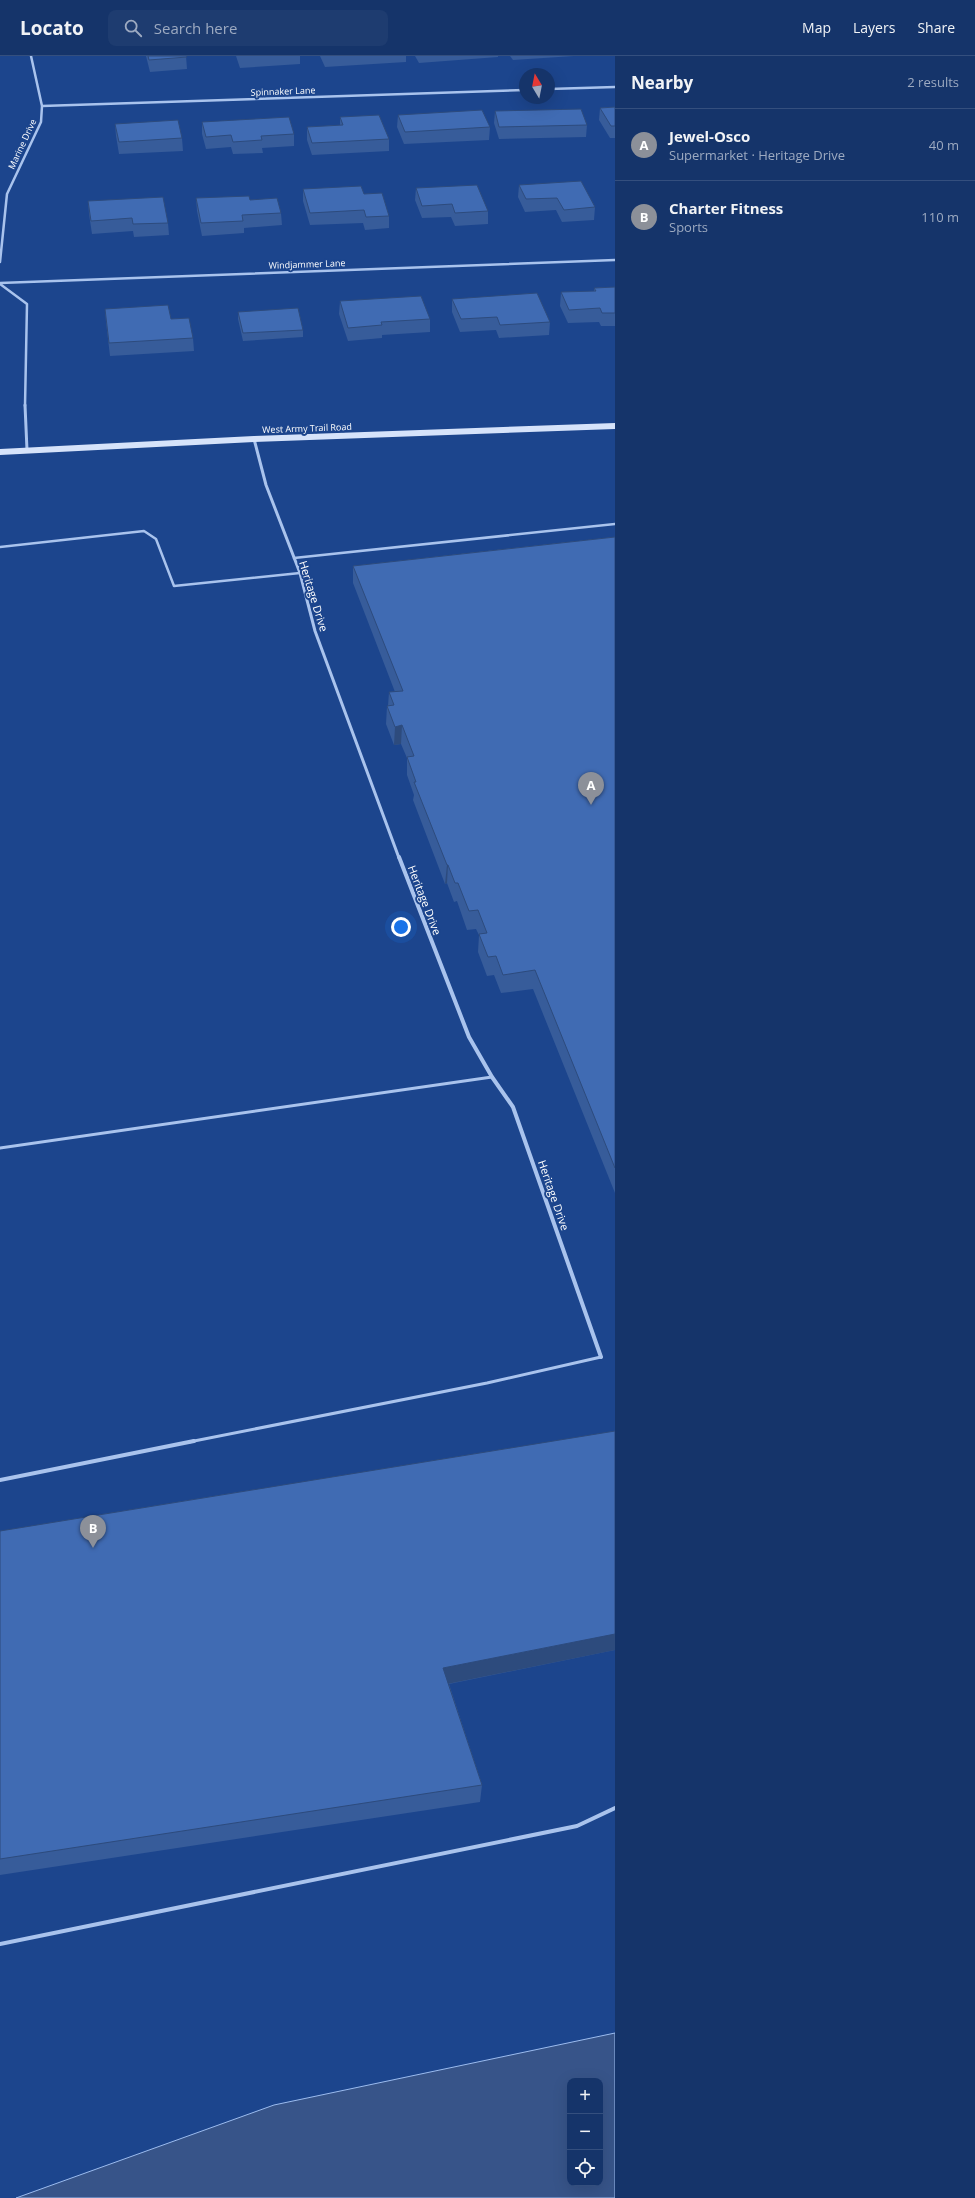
<!DOCTYPE html>
<html lang="en">
<head>
<meta charset="utf-8">
<style>
  body { margin:0; font-family:"Open Sans",sans-serif; background:#1e3c70; color:#f1f3f6 }
  .controls { position:absolute; right:12px; bottom:12px; display:grid; overflow:hidden; border-radius:8px; box-shadow:0 4px 16px #0002 }
  .controls button { width:36px; height:36px; display:grid; place-items:center; padding:0; border:0; border-bottom:1px solid #344f7e; background:#15346a; color:#f1f3f6; font:20px sans-serif }
  .compass { position:absolute; left:519px; top:12px; width:36px; height:36px; border-radius:50%; background:#15346a; box-shadow:0 4px 16px #0002; rotate:350deg }
  .you { position:absolute; left:401px; top:871px; width:14px; height:14px; margin:-10px; border:3px solid #fff; border-radius:50%; background:#1a73e8; box-shadow:0 0 0 6px #1a73e833 }
  .badge { display:grid; place-items:center; width:26px; height:26px; border-radius:50%; background:#8c9099; color:#fff; font-size:13px; font-weight:700 }
  .pin { position:absolute; translate:-50% -33px; filter:drop-shadow(0 1px 2px #0008) }
  .pin::after { content:''; position:absolute; top:21px; width:14px; height:12px; background:inherit; clip-path:polygon(0 0,100% 0,50% 100%) }
  .list { margin:0; padding:0; list-style:none }
  h2 { display:flex; justify-content:space-between; align-items:center; height:52px; margin:0; padding:0 16px; font-size:17px }
  h2 small { font-size:13px; font-weight:400; color:#9daac1 }
  .list li { display:grid; grid-template-columns:26px 1fr auto; gap:12px; align-items:center; box-sizing:border-box; height:72px; padding:0 16px; border-top:1px solid #344f7e }
  .list b { display:block; font-size:15px; white-space:nowrap }
  .list p { margin:0; font-size:13px; white-space:nowrap; color:#9daac1 }
  .list em { font-size:13px; font-style:normal; color:#9daac1 }
  .icon { flex:none; width:22px; height:22px; fill:none; stroke:currentColor; stroke-width:2; stroke-linecap:round; stroke-linejoin:round }
  .map { position:relative; flex:none; width:615px; height:2142px; overflow:hidden }
  header { display:flex; align-items:center; gap:24px; box-sizing:border-box; height:56px; padding:0 20px; background:#15346a; border-bottom:1px solid #344f7e }
  header strong { font-size:19px }
  nav { display:flex; gap:22px; margin-inline-start:auto; font-size:14px }
  .search { width:280px; height:36px; background:#1e3c70; display:flex; align-items:center; gap:10px; box-sizing:border-box; padding:0 14px; border-radius:8px; color:#9daac1; font-size:15px }
  main { display:flex }
  aside { flex:1; background:#15346a }
  .map>svg:first-child { display:block }
  .water { fill:#375489; stroke:#9cbcef; fill-rule:evenodd }
  .lines { fill:none; stroke-linecap:round; stroke-linejoin:round }
  .lane-far2 { stroke:#a9c3ed; stroke-width:2.5 }
  .lane-far1 { stroke:#a9c3ed; stroke-width:3 }
  .lane { stroke:#a9c3ed; stroke-width:4 }
  .street-far2 { stroke:#a9c3ed; stroke-width:2.5 }
  .street-far1 { stroke:#a9c3ed; stroke-width:3 }
  .street { stroke:#a9c3ed; stroke-width:4 }
  .secondary { stroke:#d6e3fa; stroke-width:6 }
  .wall { fill:#375c9a }
  .shaded-wall { fill:#2d4b7d }
  .building { fill:#406bb3; stroke:#2d4b7d }
  .labels { text-anchor:middle; dominant-baseline:central; stroke-width:4; stroke-linejoin:round; paint-order:stroke }
  .far-street-label { font-size:9px; fill:#fff; stroke:#1c458d }
  .street-label { font-size:11px; fill:#fff; stroke:#1c458d }
</style>
</head>
<body>
<header>
<strong>Locato</strong>
<div class="search"><svg class="icon" aria-label="search" viewBox="0 0 24 24"><circle cx="10" cy="10" r="6"/><path d="M15 15l6 6"/></svg>Search here</div>
<nav><a>Map</a><a>Layers</a><a>Share</a></nav>
</header>
<main>
<div class="map">
<svg width="615" height="2142" viewBox="0 0 615 2142">
  <rect width="100%" height="100%" fill="#1c458d"/>
  <path class="water" d="M615 1977V2142H16L274 2049ZM570 2025H600V2127H570Z"/>
  <g class="lines">
    <path class="lane-far2" d="M0 491 144 475 156 483 174 530 300 517
      M294 502 615 468"/>
    <path class="lane-far1" d="M0 1092 492 1021
      M189 1386 487 1327 601 1301"/>
    <path class="lane" d="M0 1424 194 1385
      M0 1888 577 1770 615 1752"/>
    <path class="street-far2" d="M549 33 615 31
      M42 50 525 34
      M0 206 7 138 41 66 42 50 31 0
      M0 227 615 204
      M0 228 27 248 25 350"/>
    <path class="street-far1" d="M25 349 27 394
      M254 383 266 429 300 517 315 575 399 802"/>
    <path class="street" d="M399 801 469 981 492 1021 513 1051 601 1301"/>
    <path class="secondary" d="M0 396 254 383 615 370"/>
  </g>
  <path class="wall" d="M146 0H186L187 13 150 16Z
    M236 0H300V8L240 12Z
    M320 0H406V6L325 11Z
    M415 0H498V1L419 7Z
    M510 0H574L513 4Z
    M615 51V82H610L599 64 600 52Z
    M495 55 587 69 586 81 499 83 494 67Z
    M398 59 490 71 489 84 404 88 397 71Z
    M340 61 389 83V95L312 99 307 84V71L340 69Z
    M202 66 294 78V90L262 92 263 97 233 98 231 91 206 93 202 78Z
    M115 68 182 82 183 95 119 98 116 80Z
    M519 129 595 151 594 164 562 166 556 154 525 156 518 141Z
    M416 132 488 155V168L455 170 451 161 422 162 415 144Z
    M303 133 364 138 389 160V172L365 174 363 167 310 169 303 145Z
    M196 142 250 144 281 157 282 169 244 172V177L202 180 197 155Z
    M88 145 168 167 169 179 134 181 133 175 92 178 89 158Z
    M615 231V270H601L599 266 568 267 560 250 561 236 594 235V232Z
    M452 243 550 266 549 279 499 282 496 274 460 276 452 256Z
    M340 245 430 263V276L382 279V282L348 285 339 258Z
    M105 253 171 263 193 282 194 295 110 300 106 266Z
    M238 256 303 274V281L243 285 238 263Z
    M615 481V1137L533 933 501 937 494 919 487 920 478 896 479 879 476 873 467 874 457 845 454 846 447 827 445 828 413 744 414 739 407 719V702L401 688 394 689 386 668 387 650H388L389 636H395L353 527V510Z
    M0 1475 615 1594 449 1628 482 1729 480 1746 0 1819Z"/>
  <path class="shaded-wall" d="M402 669 401 688 394 689 395 671Z
    M447 809H448L447 827 445 828Z
    M615 1578V1594L442 1629 443 1612Z"/>
  <path class="building" d="M148 0H186L187 1 149 4Z
    M615 51V70H611L600 52Z
    M581 53 587 69 499 71 495 55Z
    M482 54 490 71 405 76 398 59Z
    M379 59 389 83 312 87 307 71 343 69 340 61Z
    M289 61 294 78 261 80 262 84 233 86 231 79 206 81 202 66Z
    M178 64 182 82 119 86 115 68Z
    M581 125 595 151 564 154 557 142 526 143 519 129Z
    M477 129 488 155 455 157 452 148 422 150 416 132Z
    M361 130 364 138 382 137 389 160 366 161 364 154 310 157 303 133Z
    M249 140 250 144 277 142 281 157 242 159 243 165 201 167 196 142Z
    M163 141 168 167 133 168 132 162 91 165 88 145Z
    M615 231V257H602L600 252 569 254 561 236 596 235 594 232Z
    M537 237 550 266 500 269 497 261 461 263 452 243Z
    M421 240 430 263 381 266 382 269 348 272 340 245Z
    M168 249 171 263 189 262 193 282 109 287 105 253Z
    M298 252 303 274 243 277 238 256Z
    M615 481V1112L535 914 503 919 496 900 488 901 479 878 487 877 478 854 469 855 458 827H455L448 809H447L414 726H416L407 701 414 700 402 669 395 671 387 650 394 649 389 636 403 635 353 510Z
    M615 1375V1578L443 1612 482 1729 0 1803V1475Z"/>
  <g class="labels">
    <g class="far-street-label">
      <text transform="translate(283 35) rotate(-2)">Spinnaker Lane</text>
      <text transform="translate(22 88) rotate(-65)">Marine Drive</text>
      <text transform="translate(307 208) rotate(-2)">Windjammer Lane</text>
      <text transform="translate(307 372) rotate(-2)">West Army Trail Road</text>
    </g>
    <g class="street-label">
      <text transform="translate(314 540) rotate(73)">Heritage Drive</text>
      <text transform="translate(425 844) rotate(69)">Heritage Drive</text>
      <text transform="translate(554 1139) rotate(71)">Heritage Drive</text>
    </g>
  </g>
</svg>
<div class="controls">
<button>+</button>
<button>−</button>
<button><svg class="icon" aria-label="locate" viewBox="0 0 24 24"><circle cx="12" cy="12" r="6"/><path d="M12 2v4M12 18v4M2 12h4M18 12h4"/></svg></button>
</div>
<svg class="compass" viewBox="-18 -18 36 36"><path d="M0-13l5 13h-10z" fill="#e53935"/><path d="M0 13l5-13h-10z" fill="#9daac1"/></svg>
<div class="you"></div>
<div class="pin badge" style="left:591px;top:749px">A</div>
<div class="pin badge" style="left:93px;top:1492px">B</div>
</div>
<aside>
<h2>Nearby<small>2 results</small></h2>
<ul class="list">
<li><span class="badge">A</span><div><b>Jewel-Osco</b><p>Supermarket · Heritage Drive</p></div><em>40 m</em></li>
<li><span class="badge">B</span><div><b>Charter Fitness</b><p>Sports</p></div><em>110 m</em></li>
</ul>
</aside>
</main>
</body>
</html>
